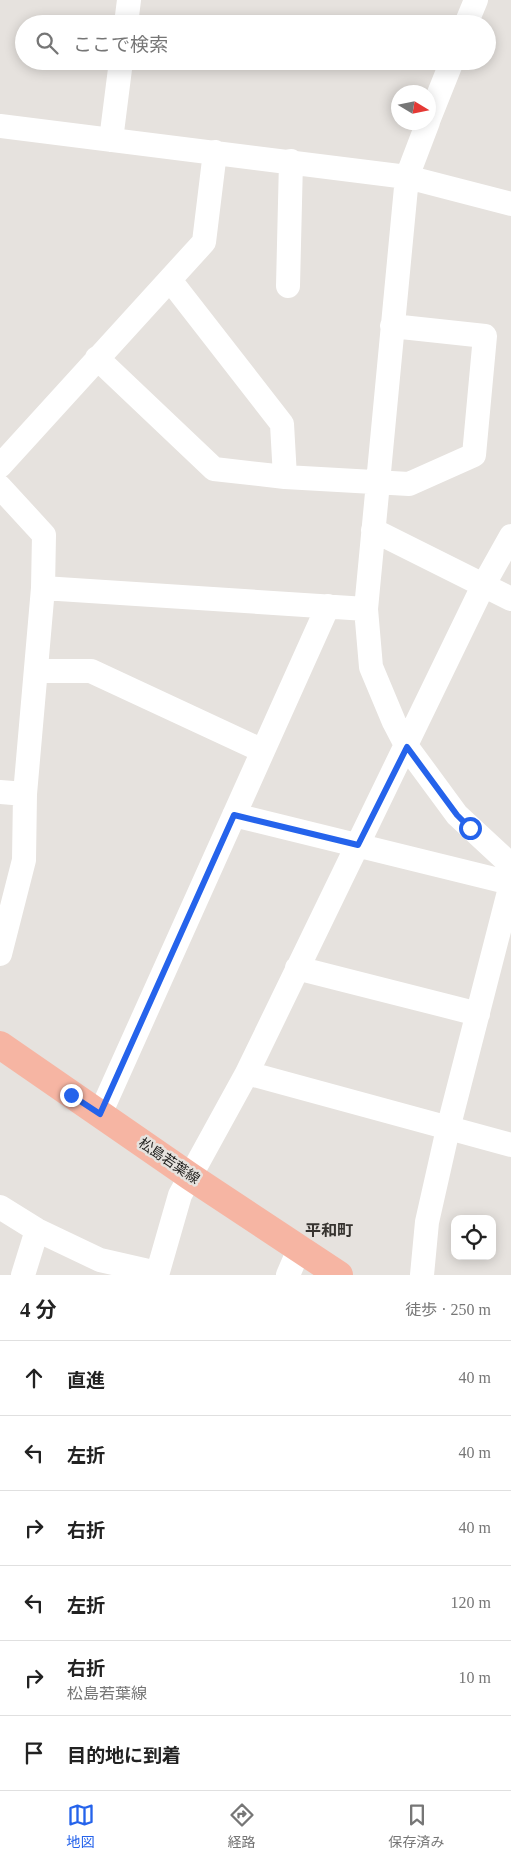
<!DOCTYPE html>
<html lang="ja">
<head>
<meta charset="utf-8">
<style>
  body { margin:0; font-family:"Times New Roman","Noto Sans JP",serif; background:#f2f2f2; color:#222 }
  .controls { position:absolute; right:15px; bottom:15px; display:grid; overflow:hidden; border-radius:10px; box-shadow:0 2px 12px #0003 }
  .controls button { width:45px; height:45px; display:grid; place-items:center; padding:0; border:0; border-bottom:1px solid #e0e0e0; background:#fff; color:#222; font:25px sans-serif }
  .compass { position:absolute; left:391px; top:85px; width:45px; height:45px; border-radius:50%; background:#fff; box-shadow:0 2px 12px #0003; rotate:100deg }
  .stop { position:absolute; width:15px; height:15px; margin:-11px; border:4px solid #2563eb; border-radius:50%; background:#fff }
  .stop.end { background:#2563eb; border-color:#fff; box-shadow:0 1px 5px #0008 }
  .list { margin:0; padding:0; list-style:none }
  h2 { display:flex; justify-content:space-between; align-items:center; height:65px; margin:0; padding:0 20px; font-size:21px }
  h2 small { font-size:16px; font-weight:400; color:#767676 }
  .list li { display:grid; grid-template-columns:32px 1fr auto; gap:15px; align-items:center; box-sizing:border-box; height:75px; padding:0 20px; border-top:1px solid #e0e0e0 }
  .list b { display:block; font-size:19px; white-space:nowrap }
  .list p { margin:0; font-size:16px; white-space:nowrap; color:#767676 }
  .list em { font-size:16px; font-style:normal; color:#767676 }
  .icon { flex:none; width:28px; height:28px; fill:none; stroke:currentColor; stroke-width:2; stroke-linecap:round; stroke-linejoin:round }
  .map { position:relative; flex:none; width:511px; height:1275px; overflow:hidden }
  .search { position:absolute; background:#fff; box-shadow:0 2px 12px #0003; left:15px; right:15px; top:15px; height:55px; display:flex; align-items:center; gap:12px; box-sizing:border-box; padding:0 18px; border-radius:28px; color:#767676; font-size:19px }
  .sheet { height:515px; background:#fff }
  nav { display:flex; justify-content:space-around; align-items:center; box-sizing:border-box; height:70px; border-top:1px solid #e0e0e0; background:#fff; font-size:14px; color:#767676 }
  nav a { display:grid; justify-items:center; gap:2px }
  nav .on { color:#2563eb }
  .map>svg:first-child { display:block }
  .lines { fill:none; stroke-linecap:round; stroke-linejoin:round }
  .minor { stroke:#fff; stroke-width:24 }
  .major { stroke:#f6b5a3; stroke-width:28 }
  .route { stroke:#2563eb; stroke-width:6 }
  .labels { text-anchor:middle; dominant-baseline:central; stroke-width:5; stroke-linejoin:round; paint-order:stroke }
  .street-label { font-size:14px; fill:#252422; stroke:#e6e2de }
  .quarter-label { font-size:16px; font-weight:bold; fill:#36332f; stroke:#e6e2de }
</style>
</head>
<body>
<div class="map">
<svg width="511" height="1275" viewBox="0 0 511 1275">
  <rect width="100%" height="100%" fill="#e6e2de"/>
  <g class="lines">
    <path class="minor" d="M126 24 129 0
      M466 24 476 0
      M428 121 452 61
      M428 122 407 177 366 609 371 667 394 722 407 747 457 815 511 865
      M0 126 407 177 511 204
      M111 140 121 61
      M170 280 282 424 285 477
      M288 286 291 161
      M97 358 214 469 285 477 409 484 474 455 485 336 392 326
      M0 466 204 242 215 152
      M0 487 44 535 43 588 25 794 24 860 0 954
      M373 530 511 599
      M43 588 366 609
      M36 671H91L263 751
      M0 792 25 794
      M234 815 511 883
      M297 968 478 1014
      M247 1073 511 1145
      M100 1114 328 606
      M0 1207 37 1230 100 1260 157 1273
      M23 1275 37 1230
      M157 1275 180 1195 247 1073 483 586 511 536
      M288 1275 300 1247
      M422 1275 427 1222 448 1129 511 884"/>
    <path class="major" d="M0 1045 191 1177 339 1275"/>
  </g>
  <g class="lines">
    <path class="route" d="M71 1095 100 1114 234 815 358 845 407 747 457 815 470 828"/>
  </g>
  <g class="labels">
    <g class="street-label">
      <text transform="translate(169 1161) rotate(34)">松島若葉線</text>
    </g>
    <g class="quarter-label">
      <text x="329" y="1230">平和町</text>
    </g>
  </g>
</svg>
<div class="controls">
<button><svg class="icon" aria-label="locate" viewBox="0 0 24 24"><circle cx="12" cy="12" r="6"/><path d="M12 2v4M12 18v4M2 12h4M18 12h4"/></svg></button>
</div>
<svg class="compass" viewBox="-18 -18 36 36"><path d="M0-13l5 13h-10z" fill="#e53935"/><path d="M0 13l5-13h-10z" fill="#767676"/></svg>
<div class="stop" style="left:470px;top:828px"></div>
<div class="stop end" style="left:71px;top:1095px"></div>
<div class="search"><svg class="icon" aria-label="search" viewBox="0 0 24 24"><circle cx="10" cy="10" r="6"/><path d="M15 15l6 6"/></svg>ここで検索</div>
</div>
<section class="sheet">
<h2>4 分<small>徒歩 · 250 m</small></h2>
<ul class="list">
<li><svg class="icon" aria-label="ahead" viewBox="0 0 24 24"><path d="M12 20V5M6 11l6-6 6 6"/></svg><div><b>直進</b></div><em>40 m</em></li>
<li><svg class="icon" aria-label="left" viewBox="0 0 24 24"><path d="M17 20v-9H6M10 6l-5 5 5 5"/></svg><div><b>左折</b></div><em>40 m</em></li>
<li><svg class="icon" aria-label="right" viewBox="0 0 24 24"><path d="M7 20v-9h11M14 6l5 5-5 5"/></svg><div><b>右折</b></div><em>40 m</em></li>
<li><svg class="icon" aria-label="left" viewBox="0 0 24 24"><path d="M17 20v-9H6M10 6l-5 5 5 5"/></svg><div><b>左折</b></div><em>120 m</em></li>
<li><svg class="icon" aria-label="right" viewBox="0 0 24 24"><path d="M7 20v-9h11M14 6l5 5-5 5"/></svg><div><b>右折</b><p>松島若葉線</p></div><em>10 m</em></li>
<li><svg class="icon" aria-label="arrive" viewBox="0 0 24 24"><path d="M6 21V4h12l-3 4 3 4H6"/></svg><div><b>目的地に到着</b></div></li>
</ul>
</section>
<nav>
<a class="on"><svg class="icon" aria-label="map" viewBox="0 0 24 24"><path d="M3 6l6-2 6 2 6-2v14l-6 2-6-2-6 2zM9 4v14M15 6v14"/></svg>地図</a>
<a><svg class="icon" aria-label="directions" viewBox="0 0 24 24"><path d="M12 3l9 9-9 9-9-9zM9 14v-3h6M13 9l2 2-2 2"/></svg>経路</a>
<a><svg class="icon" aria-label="saved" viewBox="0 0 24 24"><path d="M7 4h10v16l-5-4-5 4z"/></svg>保存済み</a>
</nav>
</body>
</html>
